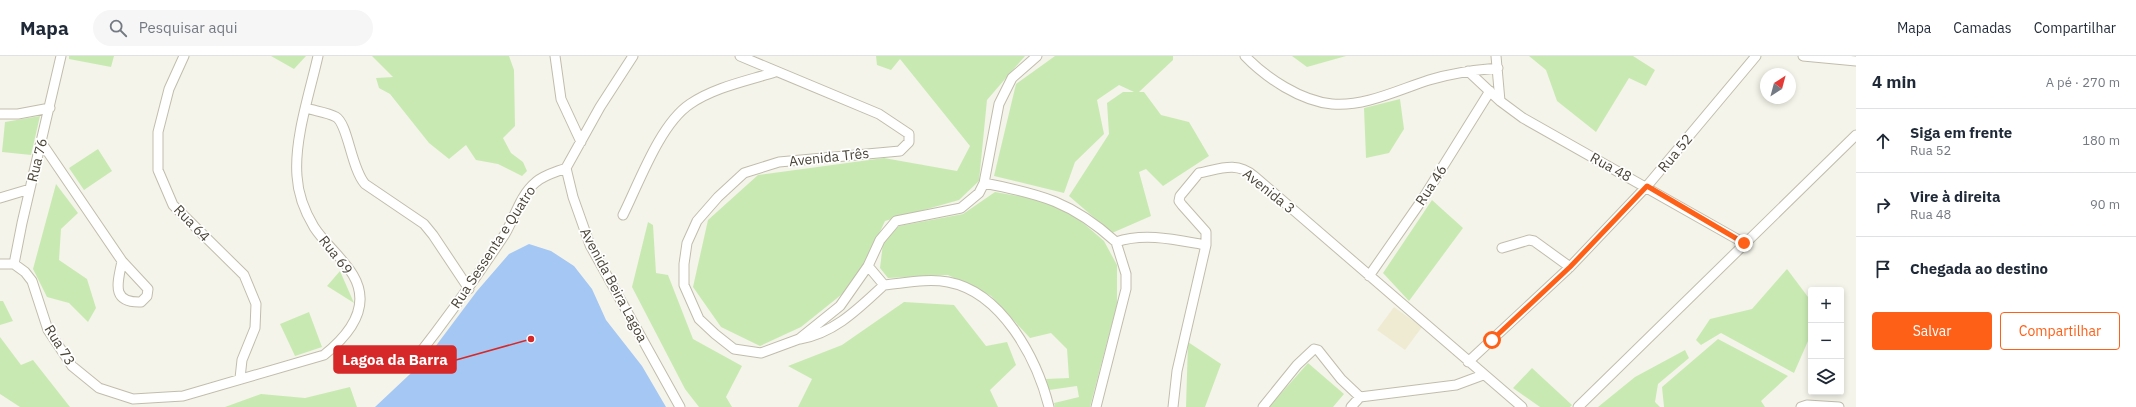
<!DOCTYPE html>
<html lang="pt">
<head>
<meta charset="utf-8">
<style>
  body { margin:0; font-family:"IBM Plex Sans",sans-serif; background:#f6f6f7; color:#1f2937 }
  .controls { position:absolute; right:12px; bottom:12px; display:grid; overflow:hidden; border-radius:4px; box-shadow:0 2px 6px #0003 }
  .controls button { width:36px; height:36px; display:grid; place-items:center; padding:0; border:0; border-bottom:1px solid #e0e1e3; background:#fff; color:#1f2937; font:20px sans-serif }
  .compass { position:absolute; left:1760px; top:12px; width:36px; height:36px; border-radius:50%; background:#fff; box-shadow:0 2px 6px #0003; rotate:36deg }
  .stop { position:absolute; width:12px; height:12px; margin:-9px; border:3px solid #ff6017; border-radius:50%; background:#fff }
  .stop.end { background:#ff6017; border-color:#fff; box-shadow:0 1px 4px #0008 }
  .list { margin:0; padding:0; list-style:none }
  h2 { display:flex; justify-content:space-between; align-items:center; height:52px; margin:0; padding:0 16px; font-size:17px }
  h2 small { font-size:13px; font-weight:400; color:#747a83 }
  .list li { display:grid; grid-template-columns:26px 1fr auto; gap:12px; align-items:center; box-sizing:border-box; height:64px; padding:0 16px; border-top:1px solid #e0e1e3 }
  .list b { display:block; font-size:15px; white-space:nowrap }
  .list p { margin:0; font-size:13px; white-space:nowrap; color:#747a83 }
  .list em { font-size:13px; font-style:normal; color:#747a83 }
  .actions { display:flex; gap:8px; padding:12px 16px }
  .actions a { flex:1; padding:9px 0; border:1px solid #ff6017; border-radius:4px; text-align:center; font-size:14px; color:#ff6017 }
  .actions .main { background:#ff6017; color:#fff }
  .icon { flex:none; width:22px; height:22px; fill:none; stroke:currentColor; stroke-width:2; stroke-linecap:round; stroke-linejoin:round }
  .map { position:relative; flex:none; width:1856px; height:351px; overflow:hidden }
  header { display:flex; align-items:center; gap:24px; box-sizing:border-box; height:56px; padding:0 20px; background:#fff; border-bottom:1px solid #e0e1e3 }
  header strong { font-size:19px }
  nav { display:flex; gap:22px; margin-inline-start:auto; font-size:14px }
  .search { width:280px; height:36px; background:#f6f6f7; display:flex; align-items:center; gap:10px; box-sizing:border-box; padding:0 14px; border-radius:22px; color:#747a83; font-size:15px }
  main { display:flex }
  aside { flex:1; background:#fff }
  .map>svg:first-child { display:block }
  .education { fill:#efebd3 }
  .green { fill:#c8eab2 }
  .water { fill:#a5c7f3 }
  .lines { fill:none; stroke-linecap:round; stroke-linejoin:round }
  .street-casing { stroke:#c1bdac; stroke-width:11 }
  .street { stroke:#fff; stroke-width:9 }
  .route { stroke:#ff6017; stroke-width:5 }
  .labels { text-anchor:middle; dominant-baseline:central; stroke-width:3.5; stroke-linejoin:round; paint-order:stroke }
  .street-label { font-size:14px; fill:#4a4537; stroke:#fff }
  .leader { fill:none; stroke:#d62828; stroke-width:1.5 }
  .callout-dot { fill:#d62828; stroke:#fff; stroke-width:1.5 }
  .callout { fill:#d62828; stroke:#d62828; stroke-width:1.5 }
  .callout-label { font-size:15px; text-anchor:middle; font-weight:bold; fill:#fff }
</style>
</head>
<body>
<header>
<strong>Mapa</strong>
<div class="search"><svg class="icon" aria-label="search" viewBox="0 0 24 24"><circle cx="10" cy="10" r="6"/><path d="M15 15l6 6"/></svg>Pesquisar aqui</div>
<nav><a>Mapa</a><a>Camadas</a><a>Compartilhar</a></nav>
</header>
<main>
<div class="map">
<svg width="1856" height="351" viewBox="0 0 1856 351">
  <rect width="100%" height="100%" fill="#f5f4ea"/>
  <path class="education" d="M1394 251 1422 271 1405 294 1377 274Z"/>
  <path class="green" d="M69 0H114L111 11 69 3Z
    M271 0H306L294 13Z
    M372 0H509L514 14 515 70 503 82 511 97 523 106 527 115 522 120 498 108 476 104 466 89 449 103 429 87 390 38 379 32 376 22 393 21Z
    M876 0H1025L987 44 979 125 959 144 885 165 856 227 801 271 760 290 721 271 693 231 708 164 758 119 884 102 957 115 970 90 900 3 891 14 877 9Z
    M1055 0H1173V4L1139 36H1144L1161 59 1189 66 1209 100 1163 130 1146 113 1139 116 1151 160 1112 177 1069 140 1109 78 1107 47 1123 36H1134L1119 29 1097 44 1104 78 1075 106 1064 137 994 120 1016 28Z
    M1292 0H1346L1307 11Z
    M1529 0H1633L1655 14 1646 30 1629 22 1596 76 1557 45 1546 14Z
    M1400 43 1404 73 1389 97 1366 102 1364 52Z
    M40 60 31 99 2 96 5 66Z
    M98 93 112 115 84 134 69 112Z
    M56 128 78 157 61 173 59 204 87 223 96 252 88 266 69 247 47 241 33 213Z
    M995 136 1048 145 1074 159 1104 185 1117 209V248L1090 351H1055L1054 347 1079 341 1077 330 1049 334 1046 323 1069 322 1067 293 1051 277 1030 282 991 240 948 219 888 222 880 212 883 187 899 170 963 158Z
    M1432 144 1463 172 1409 245 1383 217Z
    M648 166 653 169 656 217 668 219 693 283 742 310 726 341 732 351H699L685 333 632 231Z
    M1787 213 1811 245 1808 285 1794 317 1721 277 1701 289 1696 284 1710 263 1752 253Z
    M340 215 354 247 327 230Z
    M0 245H3L13 265 0 269Z
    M904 246 954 249 986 290 1007 286 1016 309 990 334 998 351H798L812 323 788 310 842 289Z
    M309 256 322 291 295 300 280 268Z
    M0 281 21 309 33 304 70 351H20L0 338Z
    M1718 283 1788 320 1761 345 1765 351H1664L1662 331Z
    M1188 286 1221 308 1205 351H1186Z
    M1685 294 1689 302 1658 328 1655 346 1660 351H1598L1635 321Z
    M1308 307 1344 338 1333 351H1269Z
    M1532 312 1572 349 1570 351H1540L1513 332Z
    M350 331 357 351H225L261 338 305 342Z"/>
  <path class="water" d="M529 188 551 195 574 210 592 233 606 264 642 310 666 351H375L426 303 477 235 509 198Z"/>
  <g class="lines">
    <defs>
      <path id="street" d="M184 0 169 33 158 76V114L173 149 244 219 256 248 255 272 242 304 240 322
        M555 0 561 43 581 86
        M633 0 600 51 566 112 573 141 590 189 680 351
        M740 0 879 58 909 78V86L900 95 779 106 744 117 718 141 697 165 687 187 684 208V229L699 263 715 278 734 293 761 297 799 283 840 250 868 210 880 184 896 165 961 152 979 137 984 127 999 48 1012 22 1037 0
        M1245 0C1266 22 1301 45 1332 48 1364 51 1398 34 1429 24 1452 17 1474 14 1498 12
        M1496 0 1500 45
        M1803 0 1856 5
        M1468 15 1500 45 1523 62 1744 187
        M306 52C315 55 327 56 336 61 348 68 351 112 365 128L424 168 433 179 469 233
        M0 58H18L50 52
        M41 86 122 205 148 233 147 240 141 246C110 247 118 226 122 205
        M984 127C1041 138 1072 146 1116 186
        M0 142 30 133
        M623 159C639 127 660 68 690 48 715 31 747 25 775 16
        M1502 192 1529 184 1534 185 1570 211
        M0 208H14L25 216 32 225 48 274 72 310 99 332 133 343 183 340 324 299C349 279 372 251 353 219 342 201 325 188 314 171 305 156 298 138 297 120 294 83 310 36 318 0
        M14 208 22 167 61 0
        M868 210 884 229C905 227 928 222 948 226 1002 236 1037 303 1049 351
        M1369 220 1422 144 1490 35
        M800 283C835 277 859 252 884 229
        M416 302C448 261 476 222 505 178 515 161 520 139 536 126 544 119 556 116 566 112
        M1468 306 1570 211 1647 130 1756 0
        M1096 351 1126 233V218L1116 186C1145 176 1177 184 1206 189
        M1173 351 1177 315 1206 189V176L1182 149 1179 145 1180 140 1199 117C1220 113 1236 105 1254 120L1522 351
        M1263 351 1297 309 1314 293 1318 294 1341 323 1360 341 1456 329 1483 319
        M1351 351 1360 341
        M1578 351 1856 79
        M1801 351 1807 349 1839 351"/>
    </defs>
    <use href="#street" class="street-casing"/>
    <use href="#street" class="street"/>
  </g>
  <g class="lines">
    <path class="route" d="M1492 284 1570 211 1647 130 1744 187"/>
  </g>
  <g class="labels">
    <g class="street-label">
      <text transform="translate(1675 97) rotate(-50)">Rua 52</text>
      <text transform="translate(829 101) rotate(-6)">Avenida Três</text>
      <text transform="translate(37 104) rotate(-76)">Rua 76</text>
      <text transform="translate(1611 111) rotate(29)">Rua 48</text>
      <text transform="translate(1431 129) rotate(-57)">Rua 46</text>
      <text transform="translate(1269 135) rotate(39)">Avenida 3</text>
      <text transform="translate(192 167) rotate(46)">Rua 64</text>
      <text transform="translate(493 191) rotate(-57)">Rua Sessenta e Quatro</text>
      <text transform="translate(336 199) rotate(52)">Rua 69</text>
      <text transform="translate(614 229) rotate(62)">Avenida Beira Lagoa</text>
      <text transform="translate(60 289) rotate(58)">Rua 73</text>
    </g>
  </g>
  <path class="leader" d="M531 283L456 304"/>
  <circle class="callout-dot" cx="531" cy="283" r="4"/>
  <rect class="callout" x="334" y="290" width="122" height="27" rx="4"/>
  <g class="callout-label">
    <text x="395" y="309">Lagoa da Barra</text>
  </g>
</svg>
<div class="controls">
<button>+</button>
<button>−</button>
<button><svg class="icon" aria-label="layers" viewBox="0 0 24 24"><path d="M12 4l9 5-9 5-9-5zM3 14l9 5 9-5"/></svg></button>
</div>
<svg class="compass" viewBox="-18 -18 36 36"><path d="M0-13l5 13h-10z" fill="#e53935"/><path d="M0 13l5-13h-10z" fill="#747a83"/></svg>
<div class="stop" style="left:1492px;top:284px"></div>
<div class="stop end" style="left:1744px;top:187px"></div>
</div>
<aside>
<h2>4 min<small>A pé · 270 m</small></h2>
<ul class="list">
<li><svg class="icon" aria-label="ahead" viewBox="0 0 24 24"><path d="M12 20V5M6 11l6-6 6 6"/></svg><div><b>Siga em frente</b><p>Rua 52</p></div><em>180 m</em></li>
<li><svg class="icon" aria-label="right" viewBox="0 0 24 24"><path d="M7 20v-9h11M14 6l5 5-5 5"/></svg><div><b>Vire à direita</b><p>Rua 48</p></div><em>90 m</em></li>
<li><svg class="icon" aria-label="arrive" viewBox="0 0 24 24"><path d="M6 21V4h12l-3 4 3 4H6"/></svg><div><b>Chegada ao destino</b></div></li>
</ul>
<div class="actions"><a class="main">Salvar</a><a>Compartilhar</a></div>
</aside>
</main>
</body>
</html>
